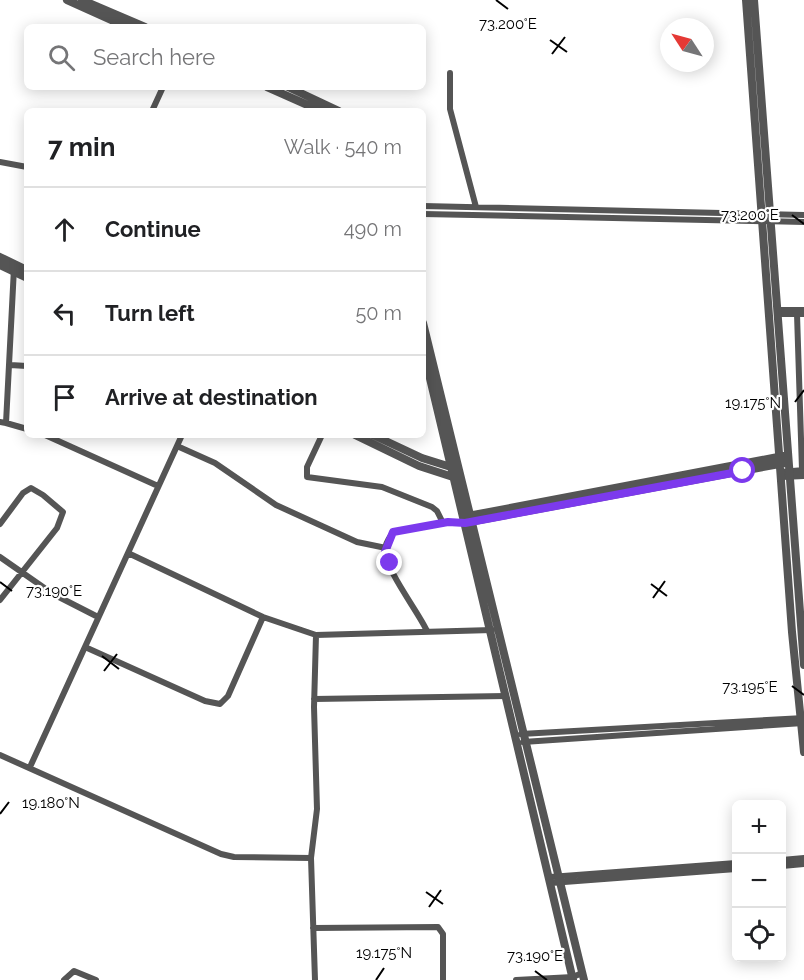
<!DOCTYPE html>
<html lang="en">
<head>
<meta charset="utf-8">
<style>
  body { margin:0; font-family:Raleway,sans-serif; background:#f2f2f2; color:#202124 }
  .controls { position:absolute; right:18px; bottom:18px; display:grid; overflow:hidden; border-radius:9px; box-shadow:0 3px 15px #0003 }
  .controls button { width:54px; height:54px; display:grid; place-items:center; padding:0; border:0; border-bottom:2px solid #e0e0e0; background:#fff; color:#202124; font:30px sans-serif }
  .compass { position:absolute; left:660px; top:18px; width:54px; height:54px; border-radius:50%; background:#fff; box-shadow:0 3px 15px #0003; rotate:306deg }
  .stop { position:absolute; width:18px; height:18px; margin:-14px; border:4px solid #7c3aed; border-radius:50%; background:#fff }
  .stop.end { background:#7c3aed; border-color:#fff; box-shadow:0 2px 6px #0008 }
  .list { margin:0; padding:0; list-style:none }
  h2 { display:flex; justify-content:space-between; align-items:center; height:78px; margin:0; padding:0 24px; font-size:26px }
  h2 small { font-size:20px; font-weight:400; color:#757577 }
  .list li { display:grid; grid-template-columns:39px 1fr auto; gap:18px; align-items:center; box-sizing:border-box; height:84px; padding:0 24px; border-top:2px solid #e0e0e0 }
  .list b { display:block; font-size:22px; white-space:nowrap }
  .list em { font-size:20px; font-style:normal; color:#757577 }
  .icon { flex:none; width:33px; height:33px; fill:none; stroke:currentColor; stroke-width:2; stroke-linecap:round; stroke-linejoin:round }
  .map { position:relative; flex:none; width:804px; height:980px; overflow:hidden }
  .search { position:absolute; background:#fff; box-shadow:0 3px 15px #0003; left:24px; top:24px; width:402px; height:66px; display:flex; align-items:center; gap:15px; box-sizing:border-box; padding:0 21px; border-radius:9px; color:#757577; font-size:22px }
  .panel { position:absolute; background:#fff; box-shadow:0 3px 15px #0003; left:24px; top:108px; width:402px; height:330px; border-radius:9px }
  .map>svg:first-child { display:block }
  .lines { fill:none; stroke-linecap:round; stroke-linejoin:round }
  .minor { stroke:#555; stroke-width:6 }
  .tertiary { stroke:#555; stroke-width:8 }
  .route { stroke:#7c3aed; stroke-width:8 }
  .ticks { fill:none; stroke:#000; stroke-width:2 }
  .ticks-label { font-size:15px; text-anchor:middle; fill:#000; stroke:#fff; stroke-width:4.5; stroke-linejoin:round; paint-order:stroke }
</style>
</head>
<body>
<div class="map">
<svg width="804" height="980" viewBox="0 0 804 980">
  <rect width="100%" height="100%" fill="#fff"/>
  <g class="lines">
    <path class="minor" d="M450 73V109L476 207
      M152 111 163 87
      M0 162 27 167
      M423 206 804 215
      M423 214 804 222
      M779 310H804
      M779 314H804
      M797 314 802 470
      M10 365 27 366
      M0 422 6 423 14 268
      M6 423 27 429
      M45 435 158 486
      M322 435 307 467V477L382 487 432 507 437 511 443 523
      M177 446 215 463 276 505 357 542 386 548
      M781 472 804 470
      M782 477 804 476
      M0 524 23 493 31 488 43 495 63 512 57 528 0 600
      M128 553 263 617 316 635 492 630
      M0 557 53 594 98 617
      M427 631C418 611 385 570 385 549 385 543 390 537 393 532L448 522 465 523
      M85 647 205 701 220 704 228 696 263 617
      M314 699 506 696
      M521 734 804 718
      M523 742 803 723
      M0 755 221 854 234 857 311 858
      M30 767 182 435
      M782 860 804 858
      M782 866 804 864
      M550 877 736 863
      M551 883 736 869
      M313 928 438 927 443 934V980
      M64 980 74 971 96 980
      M315 980 311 858 317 809 314 707 316 635
      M516 980 573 977 582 973"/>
    <path class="tertiary" d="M67 0 127 27
      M82 0 145 27
      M746 0 792 632 804 752
      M754 0 804 665
      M267 87 321 111
      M288 87 339 111
      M0 257 27 270
      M0 265 27 278
      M423 323 584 980
      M423 349 573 980
      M355 435 419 466 456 478
      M373 435 422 458 454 468
      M468 516 783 456
      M469 522 785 463"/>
  </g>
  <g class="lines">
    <path class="route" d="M390 563 385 552 393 532 448 522 465 523 743 471"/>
  </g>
  <path class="ticks" d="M496 0 508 9M550 40 567 52M552 54 565 37M792 215 804 224M795 402 804 390M0 582 12 591M651 584 667 596M653 598 665 581M102 656 119 669M104 671 117 654M792 686 804 695M0 814 9 802M426 892 443 904M429 907 441 890M535 971 547 980M376 980 384 968"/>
  <g class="ticks-label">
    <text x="508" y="29">73.200°E</text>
    <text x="750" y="220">73.200°E</text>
    <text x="753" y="408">19.175°N</text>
    <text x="54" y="596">73.190°E</text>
    <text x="750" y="692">73.195°E</text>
    <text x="51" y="808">19.180°N</text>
    <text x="384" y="958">19.175°N</text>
    <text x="535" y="961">73.190°E</text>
  </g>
</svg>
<div class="controls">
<button>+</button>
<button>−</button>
<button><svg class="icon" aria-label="locate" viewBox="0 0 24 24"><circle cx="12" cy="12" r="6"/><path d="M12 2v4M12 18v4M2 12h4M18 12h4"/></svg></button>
</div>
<svg class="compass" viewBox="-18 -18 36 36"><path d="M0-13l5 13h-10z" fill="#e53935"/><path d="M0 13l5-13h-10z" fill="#757577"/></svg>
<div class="stop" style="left:743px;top:471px"></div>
<div class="stop end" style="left:390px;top:563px"></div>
<div class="search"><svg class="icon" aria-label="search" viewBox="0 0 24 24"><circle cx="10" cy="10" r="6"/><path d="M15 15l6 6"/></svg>Search here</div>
<section class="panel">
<h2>7 min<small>Walk · 540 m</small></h2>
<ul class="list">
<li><svg class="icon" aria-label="ahead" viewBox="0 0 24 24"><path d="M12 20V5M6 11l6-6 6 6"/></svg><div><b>Continue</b></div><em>490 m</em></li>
<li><svg class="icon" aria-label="left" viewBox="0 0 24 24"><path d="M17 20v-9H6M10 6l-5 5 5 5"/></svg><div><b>Turn left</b></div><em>50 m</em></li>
<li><svg class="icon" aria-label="arrive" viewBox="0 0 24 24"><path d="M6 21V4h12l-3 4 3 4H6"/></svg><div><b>Arrive at destination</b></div></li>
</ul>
</section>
</div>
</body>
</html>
